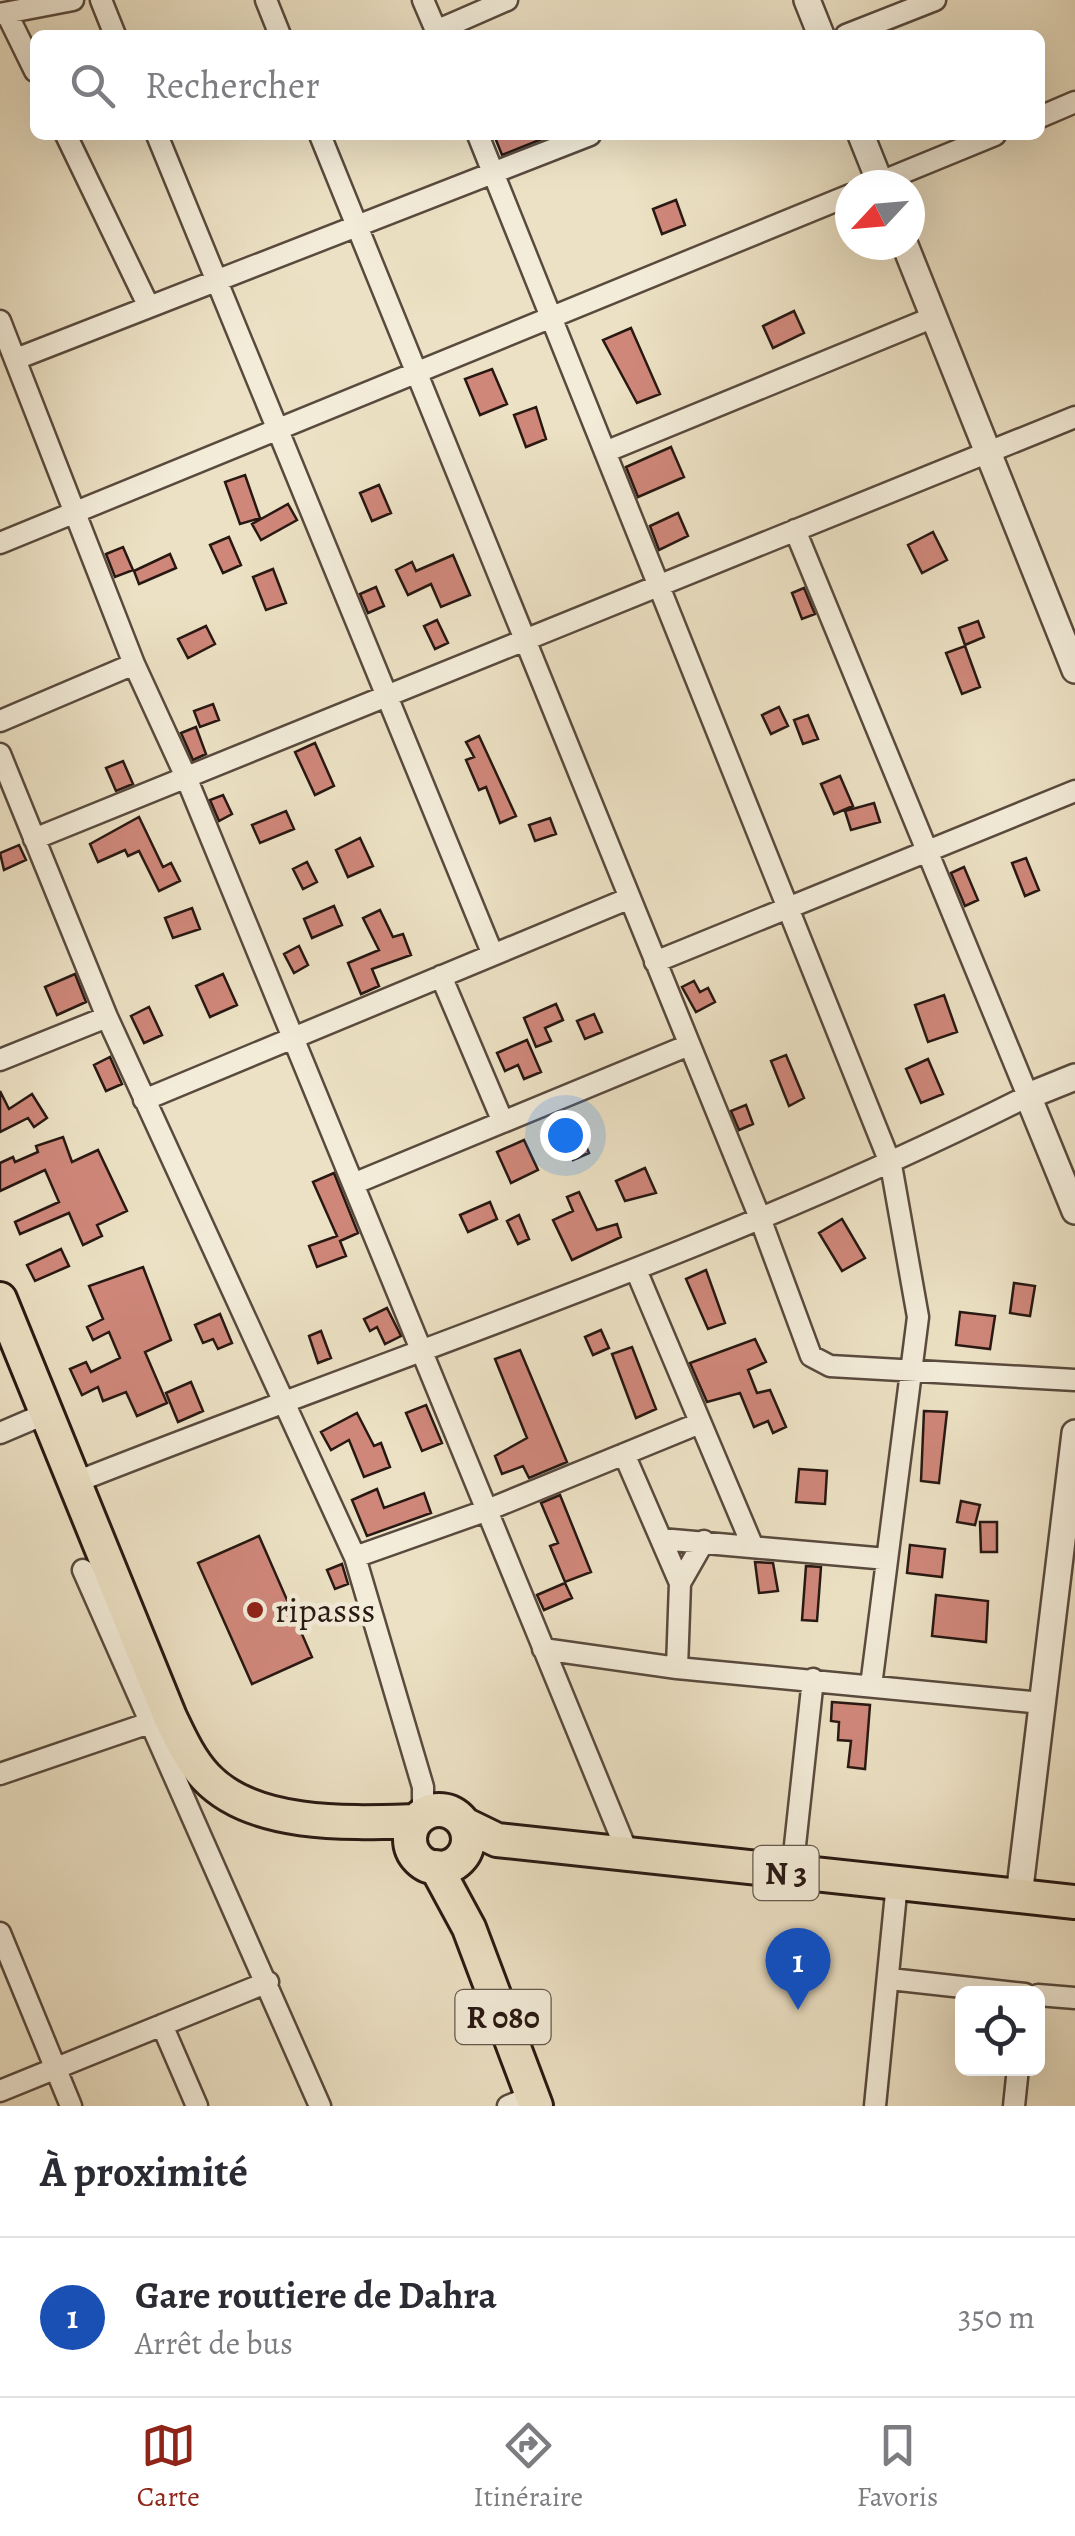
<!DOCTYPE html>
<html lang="fr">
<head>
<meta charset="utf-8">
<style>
  body { margin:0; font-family:Alegreya,serif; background:#f2f2f3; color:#2b2b33 }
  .controls { position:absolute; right:30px; bottom:30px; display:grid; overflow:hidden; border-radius:15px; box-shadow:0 10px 40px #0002 }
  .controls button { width:90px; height:90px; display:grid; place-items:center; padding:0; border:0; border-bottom:2px solid #e1e1e2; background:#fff; color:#2b2b33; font:50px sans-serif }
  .compass { position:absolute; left:835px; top:170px; width:90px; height:90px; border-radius:50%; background:#fff; box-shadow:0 10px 40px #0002; rotate:244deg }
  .you { position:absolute; left:565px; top:1135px; width:35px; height:35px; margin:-25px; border:8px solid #fff; border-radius:50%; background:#1a73e8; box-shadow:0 0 0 15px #1a73e833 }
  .badge { display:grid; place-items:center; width:65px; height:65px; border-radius:50%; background:#8f2418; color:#fff; font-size:32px; font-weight:700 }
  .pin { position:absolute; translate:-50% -82px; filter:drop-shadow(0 2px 5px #0008) }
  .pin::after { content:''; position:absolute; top:52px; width:35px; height:30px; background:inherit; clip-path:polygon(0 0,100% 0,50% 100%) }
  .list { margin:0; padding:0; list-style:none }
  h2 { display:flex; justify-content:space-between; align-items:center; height:130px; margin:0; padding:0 40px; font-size:42px }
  h2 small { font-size:32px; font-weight:400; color:#7c7c81 }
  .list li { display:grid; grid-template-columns:65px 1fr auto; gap:30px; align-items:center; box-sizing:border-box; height:160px; padding:0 40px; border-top:2px solid #e1e1e2 }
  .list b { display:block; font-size:38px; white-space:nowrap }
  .list p { margin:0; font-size:32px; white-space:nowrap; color:#7c7c81 }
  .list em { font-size:32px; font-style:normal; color:#7c7c81 }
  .icon { flex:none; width:55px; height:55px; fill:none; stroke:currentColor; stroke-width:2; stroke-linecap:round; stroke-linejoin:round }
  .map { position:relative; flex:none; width:1075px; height:2106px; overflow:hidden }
  .search { position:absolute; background:#fff; box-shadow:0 10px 40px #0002; left:30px; right:30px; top:30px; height:110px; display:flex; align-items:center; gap:25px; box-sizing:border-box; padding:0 35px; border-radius:15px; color:#7c7c81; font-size:38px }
  .sheet { height:290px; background:#fff }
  nav { display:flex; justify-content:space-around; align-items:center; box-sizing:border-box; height:140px; border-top:2px solid #e1e1e2; background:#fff; font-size:28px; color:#7c7c81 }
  nav a { display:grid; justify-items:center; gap:5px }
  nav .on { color:#8f2418 }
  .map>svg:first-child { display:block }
  .building { fill:#cf877a; stroke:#281812; stroke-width:2.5 }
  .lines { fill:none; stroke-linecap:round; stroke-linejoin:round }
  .minor-casing { stroke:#594a3e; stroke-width:25 }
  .tertiary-casing { stroke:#594a3e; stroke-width:30 }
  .primary-casing { stroke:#281812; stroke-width:38 }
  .minor { stroke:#f3ecd9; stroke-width:20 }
  .tertiary { stroke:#f3ecd9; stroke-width:25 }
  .primary { stroke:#ece1c4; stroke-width:32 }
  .poi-dot { fill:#8f2418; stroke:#f3ecd9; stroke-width:4 }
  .labels { text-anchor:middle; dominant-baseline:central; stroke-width:9; stroke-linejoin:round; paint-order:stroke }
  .shield { fill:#f3ecd9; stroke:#65584e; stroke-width:2.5 }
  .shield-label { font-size:32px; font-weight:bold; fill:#281812 }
  .poi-label { font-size:35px; fill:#281812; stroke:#f3ecd9; text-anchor:start }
</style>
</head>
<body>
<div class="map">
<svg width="1075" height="2106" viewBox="0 0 1075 2106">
  <rect width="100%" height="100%" fill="#ece1c4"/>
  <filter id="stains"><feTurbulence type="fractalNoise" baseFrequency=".002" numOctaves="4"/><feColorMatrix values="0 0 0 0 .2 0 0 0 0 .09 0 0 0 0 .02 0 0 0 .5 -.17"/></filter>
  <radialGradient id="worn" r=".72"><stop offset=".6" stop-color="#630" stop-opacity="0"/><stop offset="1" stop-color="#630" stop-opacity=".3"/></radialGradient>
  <path class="building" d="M494 135H552L502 155Z
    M676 200 685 225 662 234 653 209Z
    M794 311 804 333 773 348 763 326Z
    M631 328 660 394 637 403 603 340Z
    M492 369 507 404 480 415 465 379Z
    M536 407 546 439 526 447 514 415Z
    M671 447 684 477 638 497 626 467Z
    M245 475 260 518 240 524 225 482Z
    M379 485 391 513 372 521 360 493Z
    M288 504 297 520 261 540 252 524Z
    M678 513 688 536 659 550 650 526Z
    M933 532 947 560 922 573 908 545Z
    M229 537 241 565 223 573 210 545Z
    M123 547 133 570 115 577 106 554Z
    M170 554 176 568 139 584 134 571Z
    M453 555 470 595 441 607 431 584 408 595 396 570 412 562 416 571Z
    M273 569 286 603 266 610 253 577Z
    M376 587 384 606 368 613 360 594Z
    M804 588 815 614 802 619 792 593Z
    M437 620 448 643 435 649 424 626Z
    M978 621 984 637 965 645 959 628Z
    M206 626 215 644 188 658 178 639Z
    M965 646 980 687 962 694 946 653Z
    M213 704 219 720 200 727 194 711Z
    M779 707 788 726 771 734 762 715Z
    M808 715 818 739 803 744 794 720Z
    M196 727 206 754 193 760 181 733Z
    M479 736 516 816 500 823 486 787 479 790 466 760 474 757 466 742Z
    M315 743 334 786 315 795 295 752Z
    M123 761 133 784 116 791 106 768Z
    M840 776 853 806 834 814 821 784Z
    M223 795 232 814 219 821 210 800Z
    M874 803 880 822 851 830 845 811Z
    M286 811 294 829 260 843 252 825Z
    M139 817 163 867 171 863 180 881 159 891 139 851 128 856 125 850 98 862 90 844Z
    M550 818 556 834 535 841 529 825Z
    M360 838 373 866 348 877 336 850Z
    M19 845 26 860 4 870 0 853Z
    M1026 858 1039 890 1025 896 1012 863Z
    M307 862 317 882 303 889 293 869Z
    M964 867 978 900 965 906 951 873Z
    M334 906 342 925 312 938 304 919Z
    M192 908 200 929 173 938 165 918Z
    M380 910 393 937 403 934 411 955 372 969 379 986 361 994 348 963 379 950 363 918Z
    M299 946 308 965 294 973 284 954Z
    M75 974 86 1002 57 1015 45 987Z
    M223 974 237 1005 210 1017 196 986Z
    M694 981 700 992 708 988 715 1002 696 1012 682 987Z
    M944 995 957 1032 928 1042 915 1005Z
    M556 1004 563 1020 545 1028 551 1041 536 1047 524 1018Z
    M149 1007 162 1035 144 1043 131 1016Z
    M594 1014 602 1032 585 1039 577 1021Z
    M527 1040 541 1072 524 1079 518 1065 505 1071 497 1053Z
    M786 1055 804 1098 789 1106 771 1061Z
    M110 1057 122 1084 106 1091 94 1065Z
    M928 1059 943 1094 921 1103 906 1069Z
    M0 1091 9 1109 32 1094 47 1118 34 1127 28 1118 0 1132Z
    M746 1105 753 1124 739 1130 731 1111Z
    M581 1134 589 1153 573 1160 565 1140Z
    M63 1137 72 1162 98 1150 127 1211 97 1225 102 1236 83 1245 69 1213 20 1234 15 1222 59 1202 45 1170 0 1191V1163L13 1157 15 1162 38 1152 36 1146Z
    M524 1140 538 1170 511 1183 497 1152Z
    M645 1168 656 1193 625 1201 616 1181Z
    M334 1173 358 1233 340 1241 346 1256 317 1267 309 1246 337 1236 313 1182Z
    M579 1192 597 1230 617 1224 621 1237 572 1260 553 1220 573 1211 567 1197Z
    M490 1202 497 1219 468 1232 460 1215Z
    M519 1215 529 1239 518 1244 507 1221Z
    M842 1219 865 1258 842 1271 819 1233Z
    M61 1249 69 1266 35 1281 27 1265Z
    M143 1267 171 1340 145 1352 167 1403 137 1416 126 1392 103 1401 98 1387 82 1395 70 1369 86 1362 91 1372 120 1358 109 1332 93 1340 87 1327 103 1319 89 1286Z
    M706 1270 725 1323 708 1329 686 1279Z
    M1014 1283 1035 1286 1030 1316 1010 1313Z
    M387 1308 401 1336 385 1344 377 1327 370 1331 364 1319Z
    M960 1312 995 1316 990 1349 956 1345Z
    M220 1314 232 1343 218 1349 213 1339 203 1343 195 1325Z
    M601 1330 609 1348 593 1355 585 1337Z
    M321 1331 331 1358 318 1363 309 1336Z
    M755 1339 766 1362 748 1370 757 1393 770 1390 786 1427 773 1433 768 1421 754 1427 740 1393 707 1402 690 1363Z
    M632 1347 656 1409 636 1418 612 1354Z
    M520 1350 567 1462 529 1478 523 1466 502 1474 495 1456 527 1438 495 1359Z
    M191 1382 203 1411 178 1422 166 1393Z
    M426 1405 442 1443 422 1451 406 1413Z
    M924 1411 947 1412 939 1483 921 1481Z
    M357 1413 374 1446 381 1443 390 1467 364 1477 349 1440 331 1450 321 1432Z
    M799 1469 827 1471 825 1504 796 1502Z
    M377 1489 384 1508 424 1493 431 1513 367 1536 352 1500Z
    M560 1495 591 1572 565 1582 550 1546 558 1543 541 1503Z
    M961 1501 980 1505 975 1525 957 1522Z
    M980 1522H997V1552H981Z
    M259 1536 312 1657 252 1684 198 1563Z
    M910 1545 945 1549 942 1577 907 1573Z
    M755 1562 773 1563 778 1591 759 1593Z
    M342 1564 348 1584 335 1589 327 1570Z
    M806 1566 821 1567 817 1621 802 1620Z
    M565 1583 572 1598 544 1610 537 1595Z
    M936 1595 988 1601 986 1642 932 1636Z
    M832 1702 870 1705 865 1769 848 1767 851 1741 838 1740 839 1722 831 1721Z"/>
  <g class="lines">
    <defs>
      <path id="minor" d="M101 0 115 35
        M266 0 280 35
        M423 0 438 35
        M0 14 73 0
        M7 14 35 71
        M436 31 507 0
        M846 35 935 0
        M1040 117 1075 102
        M66 135 149 307
        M157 135 493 955
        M320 135 760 1218 811 1356 830 1366 1075 1380
        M478 135 891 1165 918 1317 871 1686
        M873 185 995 135
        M0 321 134 664 186 777 628 1854
        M16 359 590 135
        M605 452 934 317
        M0 543 850 195
        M0 721 134 664
        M0 754 107 1017 355 1557 423 1787V1814
        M34 839 1075 417
        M655 962 1075 791
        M441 976 503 1122
        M0 1060 107 1017
        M144 1100 630 898
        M353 1184 689 1045
        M636 1270 753 1547
        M0 1433 47 1413
        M624 1454 680 1583 677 1668
        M76 1482C394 1356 721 1251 1028 1096L795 530
        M661 1539 887 1559
        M355 1557 485 1511 700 1423
        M83 1570 320 2106
        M680 1583 704 1541
        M543 1649 677 1668 1042 1703
        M0 1774 158 1720
        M792 1873 813 1679
        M0 1933 71 2106
        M890 1979 1025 1994
        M1038 1995 1075 1998
        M162 2025 197 2106
        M0 2091 268 1982
        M508 2106 533 2096
        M875 2106 897 1883
        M1014 2106 1018 2068"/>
      <path id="tertiary" d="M807 0 821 35
        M861 135 881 185
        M905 245 1075 670
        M1075 1077 1028 1096 1075 1211
        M1019 1896 1075 1433"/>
      <path id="primary" d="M0 1299 170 1717C180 1738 190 1760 206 1777 254 1828 352 1823 415 1821
        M410 1839a29 29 0 1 1 58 0a29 29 0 1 1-58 0Z
        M464 1824 497 1840 1075 1902
        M436 1867 469 1928 536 2106"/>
    </defs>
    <use href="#minor" class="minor-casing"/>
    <use href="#tertiary" class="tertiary-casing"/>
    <use href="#primary" class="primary-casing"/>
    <use href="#minor" class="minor"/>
    <use href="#tertiary" class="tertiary"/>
    <use href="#primary" class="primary"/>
  </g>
  <circle class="poi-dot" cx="255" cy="1610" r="10"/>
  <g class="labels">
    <g class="shield">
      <rect x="753.5" y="1846" width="65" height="54" rx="8"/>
      <rect x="455.5" y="1990" width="95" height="54" rx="8"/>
    </g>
    <g class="shield-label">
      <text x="786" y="1873">N 3</text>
      <text x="503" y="2017">R 080</text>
    </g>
    <g class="poi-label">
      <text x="275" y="1610">ripasss</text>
    </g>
  </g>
  <rect width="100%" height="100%" filter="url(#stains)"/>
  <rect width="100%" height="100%" fill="url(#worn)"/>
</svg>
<div class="controls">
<button><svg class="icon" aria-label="locate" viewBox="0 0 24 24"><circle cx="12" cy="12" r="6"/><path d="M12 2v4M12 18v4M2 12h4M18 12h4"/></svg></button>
</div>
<svg class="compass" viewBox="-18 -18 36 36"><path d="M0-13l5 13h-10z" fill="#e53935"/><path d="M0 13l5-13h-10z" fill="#7c7c81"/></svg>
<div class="you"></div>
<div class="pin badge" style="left:798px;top:2010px;background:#1a4fb4">1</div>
<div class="search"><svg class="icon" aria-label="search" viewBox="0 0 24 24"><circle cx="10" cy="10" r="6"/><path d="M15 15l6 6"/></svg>Rechercher</div>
</div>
<section class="sheet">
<h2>À proximité<small></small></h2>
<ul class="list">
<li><span class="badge" style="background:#1a4fb4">1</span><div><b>Gare routiere de Dahra</b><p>Arrêt de bus</p></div><em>350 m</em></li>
</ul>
</section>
<nav>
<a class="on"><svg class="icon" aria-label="map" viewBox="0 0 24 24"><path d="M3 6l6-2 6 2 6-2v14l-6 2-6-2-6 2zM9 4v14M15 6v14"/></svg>Carte</a>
<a><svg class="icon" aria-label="directions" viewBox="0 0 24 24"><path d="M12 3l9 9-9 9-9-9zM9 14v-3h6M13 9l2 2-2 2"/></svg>Itinéraire</a>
<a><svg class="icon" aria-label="saved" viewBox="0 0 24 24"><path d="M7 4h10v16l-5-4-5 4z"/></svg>Favoris</a>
</nav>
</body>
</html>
